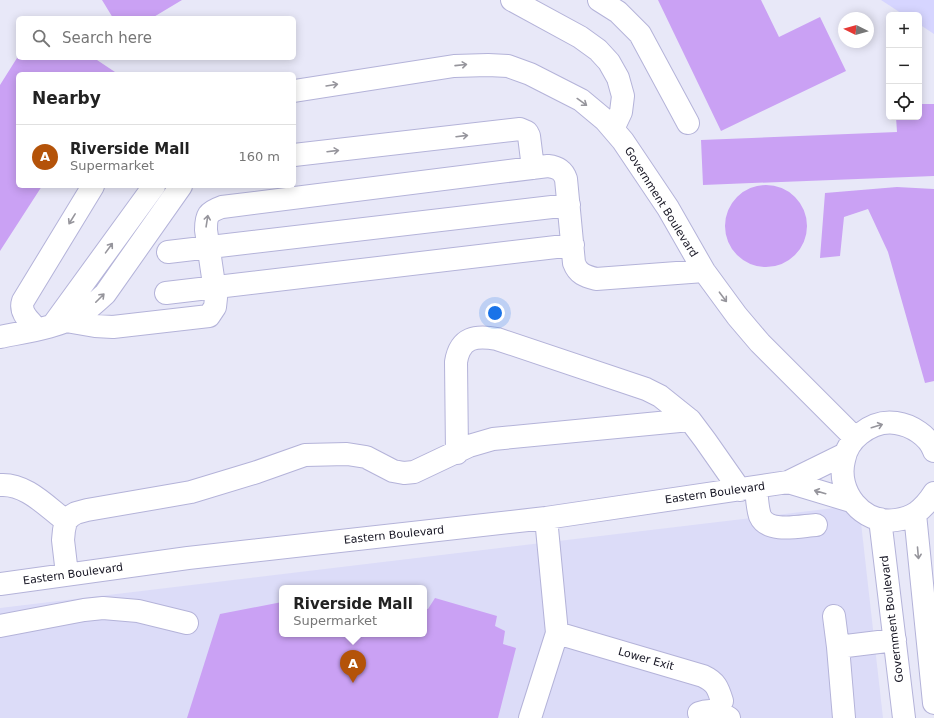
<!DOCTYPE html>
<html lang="en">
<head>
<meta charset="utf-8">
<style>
  body { margin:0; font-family:"DejaVu Sans",sans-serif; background:#f2f2f2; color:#222 }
  .controls { position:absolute; right:12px; top:12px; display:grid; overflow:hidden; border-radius:6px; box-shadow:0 2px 10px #0003 }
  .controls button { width:36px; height:36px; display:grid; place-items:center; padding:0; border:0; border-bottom:1px solid #e0e0e0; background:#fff; color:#222; font:20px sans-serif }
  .compass { position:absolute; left:838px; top:12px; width:36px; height:36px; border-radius:50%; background:#fff; box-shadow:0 2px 10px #0003; rotate:275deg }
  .you { position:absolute; left:495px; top:313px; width:14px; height:14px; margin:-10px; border:3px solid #fff; border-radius:50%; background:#1a73e8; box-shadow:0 0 0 6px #1a73e833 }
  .badge { display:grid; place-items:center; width:26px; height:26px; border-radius:50%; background:#b45309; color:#fff; font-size:13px; font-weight:700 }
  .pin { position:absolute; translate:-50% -33px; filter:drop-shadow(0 1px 2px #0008) }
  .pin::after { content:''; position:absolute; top:21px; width:14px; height:12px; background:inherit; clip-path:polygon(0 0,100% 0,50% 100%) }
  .popup { position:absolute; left:279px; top:585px; width:148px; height:52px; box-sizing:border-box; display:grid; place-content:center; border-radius:6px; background:#fff; filter:drop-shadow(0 1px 3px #0005); font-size:13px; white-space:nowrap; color:#767676 }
  .popup b { font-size:15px; color:#222 }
  .popup::after { content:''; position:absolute; left:50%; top:100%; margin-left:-8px; border:8px solid transparent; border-top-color:#fff }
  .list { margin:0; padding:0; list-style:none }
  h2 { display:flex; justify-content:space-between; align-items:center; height:52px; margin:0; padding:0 16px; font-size:17px }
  h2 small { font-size:13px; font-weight:400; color:#767676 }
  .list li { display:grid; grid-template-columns:26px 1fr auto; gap:12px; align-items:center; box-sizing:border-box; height:64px; padding:0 16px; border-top:1px solid #e0e0e0 }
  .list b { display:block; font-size:15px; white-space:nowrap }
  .list p { margin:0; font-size:13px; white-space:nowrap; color:#767676 }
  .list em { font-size:13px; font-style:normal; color:#767676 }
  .icon { flex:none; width:22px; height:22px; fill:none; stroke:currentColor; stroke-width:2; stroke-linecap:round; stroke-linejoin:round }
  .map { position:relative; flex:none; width:934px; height:718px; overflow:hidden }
  .search { position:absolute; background:#fff; box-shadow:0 2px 10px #0003; left:16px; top:16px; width:280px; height:44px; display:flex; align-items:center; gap:10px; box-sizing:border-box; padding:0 14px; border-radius:6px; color:#767676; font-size:15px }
  .panel { position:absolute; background:#fff; box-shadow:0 2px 10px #0003; left:16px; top:72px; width:280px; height:116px; border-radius:6px }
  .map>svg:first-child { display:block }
  .built { fill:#dcdcf8; fill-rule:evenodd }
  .green { fill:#d6d5ff }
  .building { fill:#caa1f4 }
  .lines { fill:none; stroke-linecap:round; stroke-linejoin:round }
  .minor-casing { stroke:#b4b3d9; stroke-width:24 }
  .minor { stroke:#fff; stroke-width:22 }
  .oneway { stroke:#96959c }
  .labels { text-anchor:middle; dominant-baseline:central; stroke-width:3; stroke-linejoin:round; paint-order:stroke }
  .street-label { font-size:11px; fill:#151422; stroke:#fff }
</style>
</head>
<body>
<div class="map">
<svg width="934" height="718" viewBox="0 0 934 718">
  <rect width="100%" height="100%" fill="#e8e8f8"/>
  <path class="built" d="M859 505 883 718H0V608ZM282 588H424V634H282Z"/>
  <path class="green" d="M881 0H934V34L919 24V15H904Z"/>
  <path class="building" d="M102 0H182L152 18H113Z
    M658 0H761L779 37 820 17 846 71 721 131Z
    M17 58H94L115 72 113 74H18V186H42L0 251V85Z
    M919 104H934V176L703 185 701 140 897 132 896 117H919Z
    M725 226a41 41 0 1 1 82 0a41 41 0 1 1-82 0Z
    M897 187 934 189V381L925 383 888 252 868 209 844 217 840 256 820 258 825 193Z
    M435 598 497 616 495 626 505 631 503 644 516 648 498 718H187L220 614 282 602V634H424V608L428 609Z"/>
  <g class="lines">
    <defs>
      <path id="minor" d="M512 0 580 37 598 50 609 62 618 78 623 96 621 112 613 129
        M599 0 618 12 640 34 688 123
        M294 91 454 66 488 65 508 66 530 74 581 100 605 120 623 141 668 208 704 271 737 316 760 343 855 438
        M294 155 520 129 527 132 529 136 533 168
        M168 252 569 205
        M166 293 573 245
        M66 321 95 326 113 327 209 316 215 307 216 298 206 230C206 215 208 212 222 207L548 166C557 167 563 170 566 179L574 263C578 274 585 276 596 279L704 271
        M53 325 154 186
        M37 329C30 321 19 313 23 301L93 186
        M0 337C24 332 60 327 81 314 90 308 97 301 105 294L181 186
        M934 451C929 436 911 425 896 423 883 421 870 426 860 434 851 441 846 449 844 460 836 491 862 525 896 520 903 519 910 517 916 513 924 507 929 501 934 493
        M457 453 456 362C460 337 476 335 497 339L646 389 660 396 690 420
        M788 482 851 501
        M0 485C26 483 47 507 66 521
        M756 487C757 496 757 507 760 516 768 534 800 526 816 525
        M915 514 934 703
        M880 519 904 718
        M67 574 63 540 64 530 66 521 71 516 76 513 87 510 191 492 257 472 305 455 347 454 366 457 393 471 404 473 414 472 469 446 493 439 690 420 705 440 740 490
        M0 584 188 558 546 518 788 482 845 454
        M834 616 838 647 844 718
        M0 626 84 610 103 608 138 611 187 623
        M557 633 703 676C716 682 718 688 722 701
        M838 647 895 640
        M699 713C710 709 719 711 729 718
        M530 718 557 633 546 518"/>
    </defs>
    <use href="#minor" class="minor-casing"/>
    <use href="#minor" class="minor"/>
  </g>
  <defs><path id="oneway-shaft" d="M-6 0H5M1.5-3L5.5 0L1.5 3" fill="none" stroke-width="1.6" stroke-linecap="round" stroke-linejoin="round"/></defs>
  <g class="oneway">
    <use href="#oneway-shaft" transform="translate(461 65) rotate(-6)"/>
    <use href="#oneway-shaft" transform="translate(332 85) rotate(-9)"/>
    <use href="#oneway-shaft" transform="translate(582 102) rotate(36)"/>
    <use href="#oneway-shaft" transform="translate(462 136) rotate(-7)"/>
    <use href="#oneway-shaft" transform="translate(333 151) rotate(-7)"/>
    <use href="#oneway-shaft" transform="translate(72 219) rotate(122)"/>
    <use href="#oneway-shaft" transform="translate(207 221) rotate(-81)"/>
    <use href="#oneway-shaft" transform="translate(109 248) rotate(-54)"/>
    <use href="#oneway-shaft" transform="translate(723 297) rotate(53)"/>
    <use href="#oneway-shaft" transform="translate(100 298) rotate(-45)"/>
    <use href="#oneway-shaft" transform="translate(877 426) rotate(-17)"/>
    <use href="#oneway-shaft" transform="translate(820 492) rotate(-164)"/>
    <use href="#oneway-shaft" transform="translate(918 553) rotate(85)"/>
  </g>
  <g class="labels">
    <g class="street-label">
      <text transform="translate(661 202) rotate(58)">Government Boulevard</text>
      <text transform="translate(715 493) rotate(-8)">Eastern Boulevard</text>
      <text transform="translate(394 535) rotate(-6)">Eastern Boulevard</text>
      <text transform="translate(73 574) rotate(-8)">Eastern Boulevard</text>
      <text transform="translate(892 619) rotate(-97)">Government Boulevard</text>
      <text transform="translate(646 659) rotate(16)">Lower Exit</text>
    </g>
  </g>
</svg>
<div class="controls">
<button>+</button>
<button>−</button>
<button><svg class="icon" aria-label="locate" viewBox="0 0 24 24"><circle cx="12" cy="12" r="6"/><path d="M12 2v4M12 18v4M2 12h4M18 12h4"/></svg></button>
</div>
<svg class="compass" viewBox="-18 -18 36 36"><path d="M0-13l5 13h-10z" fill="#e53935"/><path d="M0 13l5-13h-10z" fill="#767676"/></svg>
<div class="you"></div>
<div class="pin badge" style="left:353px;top:683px">A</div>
<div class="popup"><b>Riverside Mall</b>Supermarket</div>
<div class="search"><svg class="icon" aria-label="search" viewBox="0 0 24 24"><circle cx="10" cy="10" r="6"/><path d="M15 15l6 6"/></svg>Search here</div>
<section class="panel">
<h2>Nearby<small></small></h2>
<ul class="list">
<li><span class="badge">A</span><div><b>Riverside Mall</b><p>Supermarket</p></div><em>160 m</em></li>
</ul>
</section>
</div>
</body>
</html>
